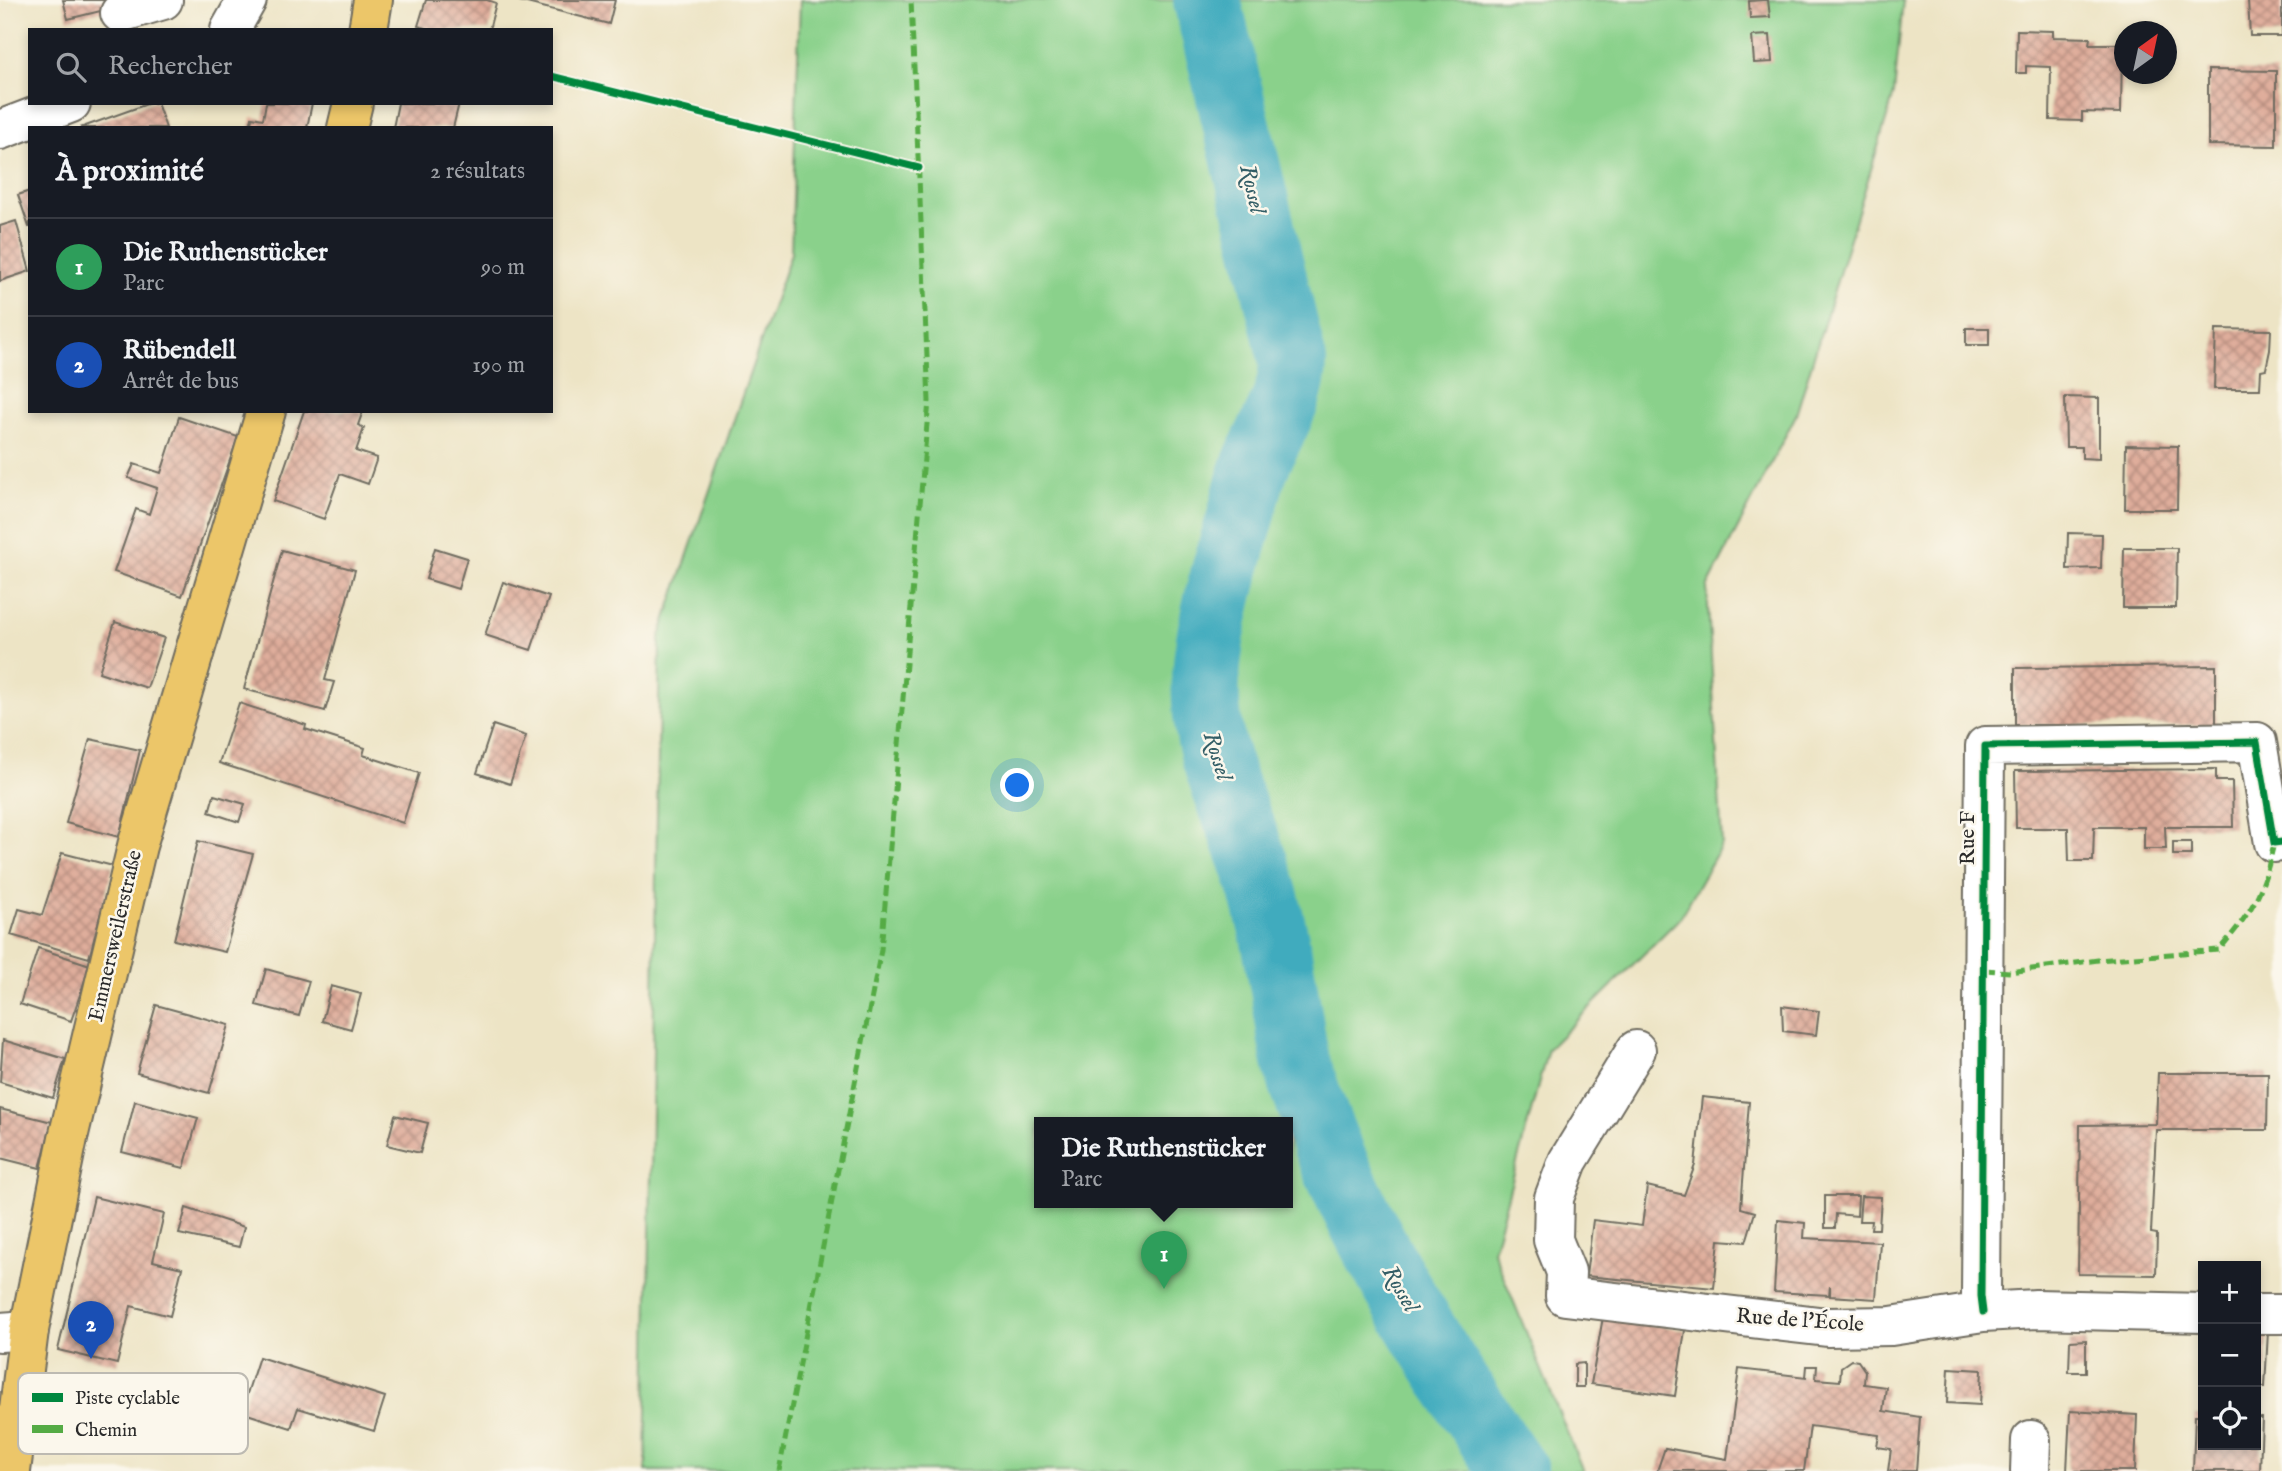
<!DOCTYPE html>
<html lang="fr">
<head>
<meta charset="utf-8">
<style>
  body { margin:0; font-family:"IM FELL English",serif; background:#20242c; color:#f1f3f6 }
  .controls { position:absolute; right:21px; bottom:21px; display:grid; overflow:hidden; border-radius:0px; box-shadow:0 4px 10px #0003 }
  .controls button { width:63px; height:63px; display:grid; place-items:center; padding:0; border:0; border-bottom:2px solid #363941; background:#171b24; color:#f1f3f6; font:35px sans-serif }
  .compass { position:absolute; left:2114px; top:21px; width:63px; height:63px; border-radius:50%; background:#171b24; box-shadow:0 4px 10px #0003; rotate:33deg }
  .you { position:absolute; left:1018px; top:786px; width:24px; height:24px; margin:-18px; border:5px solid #fff; border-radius:50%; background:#1a73e8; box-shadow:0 0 0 10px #1a73e833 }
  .badge { display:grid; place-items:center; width:46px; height:46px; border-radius:50%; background:#d1495b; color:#fff; font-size:23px; font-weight:700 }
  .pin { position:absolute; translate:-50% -58px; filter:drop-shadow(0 2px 4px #0008) }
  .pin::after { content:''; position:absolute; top:37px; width:24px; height:21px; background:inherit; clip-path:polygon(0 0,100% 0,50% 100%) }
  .popup { position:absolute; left:1034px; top:1117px; width:259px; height:91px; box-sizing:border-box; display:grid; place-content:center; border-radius:0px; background:#171b24; filter:drop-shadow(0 2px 5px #0005); font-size:23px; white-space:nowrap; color:#9ea1a6 }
  .popup b { font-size:26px; color:#f1f3f6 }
  .popup::after { content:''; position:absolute; left:50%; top:100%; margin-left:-14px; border:14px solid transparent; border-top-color:#171b24 }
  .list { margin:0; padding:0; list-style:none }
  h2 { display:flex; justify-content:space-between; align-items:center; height:91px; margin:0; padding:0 28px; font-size:30px }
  h2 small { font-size:23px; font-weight:400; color:#9ea1a6 }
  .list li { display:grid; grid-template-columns:46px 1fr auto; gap:21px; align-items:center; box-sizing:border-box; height:98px; padding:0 28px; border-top:2px solid #363941 }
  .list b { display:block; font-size:26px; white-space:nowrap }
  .list p { margin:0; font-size:23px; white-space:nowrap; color:#9ea1a6 }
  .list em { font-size:23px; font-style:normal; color:#9ea1a6 }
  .icon { flex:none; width:38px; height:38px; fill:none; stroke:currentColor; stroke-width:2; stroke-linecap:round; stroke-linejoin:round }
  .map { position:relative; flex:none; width:2282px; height:1471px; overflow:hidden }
  .search { position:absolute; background:#171b24; box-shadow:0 4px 10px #0003; left:28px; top:28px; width:525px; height:77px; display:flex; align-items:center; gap:18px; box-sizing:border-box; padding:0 24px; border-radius:0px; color:#9ea1a6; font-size:26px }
  .panel { position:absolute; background:#171b24; box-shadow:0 4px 10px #0003; left:28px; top:126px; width:525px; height:287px; border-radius:0px }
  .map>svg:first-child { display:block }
  .green { fill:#8ad18b; stroke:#5a7e5b; stroke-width:2; fill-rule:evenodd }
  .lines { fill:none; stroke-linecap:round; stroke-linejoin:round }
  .river { stroke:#3fabbe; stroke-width:68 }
  .building { fill:url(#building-cross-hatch) }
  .minor-casing { stroke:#6f6c61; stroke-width:42 }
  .major-casing { stroke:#6f6c61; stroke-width:42 }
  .minor { stroke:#fff; stroke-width:38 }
  .major { stroke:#ecc669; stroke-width:38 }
  .quiet { stroke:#54ab44; stroke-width:5; stroke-dasharray:10 5; stroke-linecap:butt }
  .cycleway-casing { stroke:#fbf7ec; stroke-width:11 }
  .cycleway { stroke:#00873e; stroke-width:7 }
  .labels { text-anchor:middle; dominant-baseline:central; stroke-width:5; stroke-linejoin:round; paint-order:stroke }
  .street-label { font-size:21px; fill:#2b2b2b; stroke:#fbf7ec }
  .water-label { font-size:23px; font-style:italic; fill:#335e66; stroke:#fbf7ec }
  .key { fill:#fbf7ec; stroke:#bdbab2; stroke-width:2 }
  .key-label { font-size:19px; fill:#2b2b2b }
</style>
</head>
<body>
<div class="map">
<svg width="2282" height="1471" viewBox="0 0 2282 1471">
  <defs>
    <pattern id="building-cross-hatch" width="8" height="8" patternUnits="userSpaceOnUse" patternTransform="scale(1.75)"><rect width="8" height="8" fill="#dfad9b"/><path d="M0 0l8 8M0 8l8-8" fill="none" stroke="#b58d7f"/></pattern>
  </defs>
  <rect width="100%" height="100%" fill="#fbf7ec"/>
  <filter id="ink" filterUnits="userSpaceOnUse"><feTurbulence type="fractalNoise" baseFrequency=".0143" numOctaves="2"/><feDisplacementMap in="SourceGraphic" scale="14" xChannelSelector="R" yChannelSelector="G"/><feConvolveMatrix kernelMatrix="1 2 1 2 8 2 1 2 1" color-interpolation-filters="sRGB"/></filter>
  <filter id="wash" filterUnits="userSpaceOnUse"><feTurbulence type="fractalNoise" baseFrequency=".00686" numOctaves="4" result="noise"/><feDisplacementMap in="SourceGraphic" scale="28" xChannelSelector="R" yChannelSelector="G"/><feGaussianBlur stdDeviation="1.57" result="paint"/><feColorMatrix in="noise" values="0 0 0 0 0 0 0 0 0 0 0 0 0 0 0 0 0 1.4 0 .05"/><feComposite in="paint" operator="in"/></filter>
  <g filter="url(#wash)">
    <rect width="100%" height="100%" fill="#ede4c5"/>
    <path class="green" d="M800 0H1903L1894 94 1796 415 1707 588 1722 844 1680 918 1548 1049 1493 1251 1583 1471H646L660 636 791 253ZM1040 1123H1288V1203H1040Z"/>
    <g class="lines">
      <path class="river" d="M1207 0 1293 362C1292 400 1271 428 1257 462 1249 480 1245 501 1240 520 1225 570 1209 624 1206 677 1201 756 1240 812 1261 884 1273 924 1280 965 1287 1007 1291 1028 1292 1051 1299 1071 1346 1216 1429 1346 1514 1471"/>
    </g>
    <g id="blocks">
      <path class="building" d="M63 0H141V1L68 19Z
        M426 0H487L496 3 489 30H432L418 26Z
        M515 0H615L609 24Z
        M1762 0H1768L1770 17 1750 18 1749 1Z
        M2248 0H2282V36H2250Z
        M2017 30 2053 31V37L2090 38 2089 44H2122L2121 113 2082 112V121L2050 120 2051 67 2026 66V73H2016Z
        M1770 35 1772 62 1754 63 1752 36Z
        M2208 70 2276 71V146L2208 145Z
        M150 103H157L166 128H80Z
        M266 103H312L307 128H250L252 117 263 119Z
        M398 103H459L453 128H393Z
        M30 191V227H29L18 195Z
        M16 221 30 271 0 281V226Z
        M1966 328H1989V345H1966Z
        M2216 329 2271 330 2270 350 2266 369 2261 370 2260 389H2214Z
        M2065 397 2099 398V459L2082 458V447H2066Z
        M304 411H363L358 425 364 428 356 451 377 458 368 484 340 474 324 519 273 501Z
        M179 417 238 437 182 596 114 572 136 509 149 514 157 488 128 478 134 464 161 473Z
        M2126 445 2178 446 2177 509H2125Z
        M2068 533 2102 534 2101 568 2067 569Z
        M435 548 467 558 458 589 426 579Z
        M2124 548H2177L2176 608H2123Z
        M282 550 355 570 325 680 334 682 325 711 244 689Z
        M503 582 549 597 531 650 485 635Z
        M115 622 164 638 147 688 99 672Z
        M2216 666V725H2015V668Z
        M239 703 306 725 305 729 365 748 363 755 419 773 403 823 219 763Z
        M493 725 526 736 510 784 477 773Z
        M90 739 140 750 119 837 66 823Z
        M2216 769V781H2232L2233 827H2165L2166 849H2144V827H2094L2093 861H2069L2068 828H2016L2015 771Z
        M214 795 245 804 239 822 209 812Z
        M198 841 253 854 225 952 174 940Z
        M2173 842H2191V855H2173Z
        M62 853 113 866 89 958 11 935 19 909 42 915Z
        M38 948 90 965 71 1021 20 1004Z
        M266 969 309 981 299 1016 256 1005Z
        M331 986 361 994 351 1029 322 1021Z
        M156 1005 229 1025 209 1093 137 1073Z
        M1782 1006 1819 1011 1816 1035 1783 1031Z
        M3 1040 65 1059 53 1098 0 1082Z
        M2158 1073H2268L2267 1130H2156L2151 1233 2157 1234 2156 1275 2078 1274 2080 1125 2156 1124Z
        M1702 1097 1749 1102 1741 1208 1755 1212 1746 1242 1719 1240 1714 1288 1586 1276 1593 1220 1642 1226 1647 1186 1684 1195 1695 1165Z
        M135 1101 198 1118 184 1168 122 1152Z
        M0 1109 52 1122 40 1168 0 1158Z
        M395 1115 428 1123 420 1153 387 1145Z
        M1825 1196H1858L1857 1216 1836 1214 1835 1228H1825Z
        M1861 1196 1881 1197 1879 1229H1871L1872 1221H1859Z
        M94 1197 164 1214 153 1261 182 1268 170 1316 131 1306 117 1364 58 1350Z
        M186 1208 244 1227 239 1247 179 1234Z
        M1778 1220 1805 1223 1804 1238 1880 1242 1876 1299 1830 1296V1286L1829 1295 1774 1292Z
        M1603 1317 1685 1330 1675 1396 1591 1384Z
        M2256 1331H2268L2265 1387H2256Z
        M2086 1340V1372H2069L2070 1341Z
        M259 1357 385 1397 374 1431 298 1408 291 1428 241 1412Z
        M1851 1360 1858 1361 1865 1371 1864 1384 1886 1387 1883 1411 1920 1417 1916 1471H1888L1891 1449 1877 1447 1879 1435 1810 1426 1804 1471H1657L1665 1448 1727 1459 1739 1369 1806 1377 1807 1366H1817L1816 1379 1840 1381 1841 1367Z
        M1584 1363V1387H1575V1364Z
        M1949 1368 1982 1370 1980 1405 1947 1403Z
        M2070 1411 2137 1415 2135 1471H2067Z
        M2195 1415H2203V1445H2256V1418H2262L2260 1471H2193Z"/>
    </g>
  </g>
  <g filter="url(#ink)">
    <use href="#blocks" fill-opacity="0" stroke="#6f6c61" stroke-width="2"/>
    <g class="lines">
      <defs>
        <path id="minor" d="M120 13 163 0
          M230 30 247 0
          M0 130 71 103
          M1636 1050 1568 1161 1554 1198 1553 1240 1566 1272 1565 1296 1827 1327 1891 1326 1983 1312 2036 1309 2203 1313
          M1983 1312 1981 1296 1985 746 2257 742 2274 843 2282 842
          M2256 1314H2282
          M0 1332 29 1330
          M2030 1471 2031 1440"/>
        <path id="major" d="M368 30 373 0
          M347 128 353 103
          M11 1471 29 1330 68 1138 137 846 266 411"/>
      </defs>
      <use href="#minor" class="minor-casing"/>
      <use href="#major" class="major-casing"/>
      <use href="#minor" class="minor"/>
      <use href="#major" class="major"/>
      <path class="quiet" d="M1985 970 2010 972 2098 960 2219 950C2254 908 2262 896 2274 843
        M779 1471 881 950 929 401 911 0"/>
      <defs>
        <path id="cycleway" d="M551 76 919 168
          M1983 1312 1981 1296 1985 746 2257 742 2274 843 2282 842"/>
      </defs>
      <use href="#cycleway" class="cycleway-casing"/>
      <use href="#cycleway" class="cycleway"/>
    </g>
  </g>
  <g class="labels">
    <g class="street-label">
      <text transform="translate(1968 838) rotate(-90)">Rue F</text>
      <text transform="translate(116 936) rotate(-77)">Emmersweilerstraße</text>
      <text transform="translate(1800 1321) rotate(4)">Rue de l'École</text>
    </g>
    <g class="water-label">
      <text transform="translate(1252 189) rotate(77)">Rossel</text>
      <text transform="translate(1217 756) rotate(73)">Rossel</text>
      <text transform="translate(1400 1289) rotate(60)">Rossel</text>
    </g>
  </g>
  <rect x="18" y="1373" width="230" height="81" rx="10" class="key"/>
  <rect x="32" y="1393" width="31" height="9" fill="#00873e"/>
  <rect x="32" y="1425" width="31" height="8" fill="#54ab44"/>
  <g class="key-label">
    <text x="75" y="1404">Piste cyclable</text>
    <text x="75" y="1436">Chemin</text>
  </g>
</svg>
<div class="controls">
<button>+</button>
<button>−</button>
<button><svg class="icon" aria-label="locate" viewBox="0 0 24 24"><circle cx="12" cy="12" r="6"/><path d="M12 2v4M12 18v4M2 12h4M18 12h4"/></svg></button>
</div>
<svg class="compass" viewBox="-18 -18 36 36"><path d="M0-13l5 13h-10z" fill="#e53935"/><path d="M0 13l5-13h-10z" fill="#9ea1a6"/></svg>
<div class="you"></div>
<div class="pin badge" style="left:1164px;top:1289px;background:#2e9e5b">1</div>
<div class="popup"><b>Die Ruthenstücker</b>Parc</div>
<div class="pin badge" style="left:91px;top:1359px;background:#1a4fb4">2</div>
<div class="search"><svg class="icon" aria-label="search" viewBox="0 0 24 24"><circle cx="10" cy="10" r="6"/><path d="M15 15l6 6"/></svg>Rechercher</div>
<section class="panel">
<h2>À proximité<small>2 résultats</small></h2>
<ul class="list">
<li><span class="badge" style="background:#2e9e5b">1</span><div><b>Die Ruthenstücker</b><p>Parc</p></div><em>90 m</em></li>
<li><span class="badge" style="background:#1a4fb4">2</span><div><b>Rübendell</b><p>Arrêt de bus</p></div><em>190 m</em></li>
</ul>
</section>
</div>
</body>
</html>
